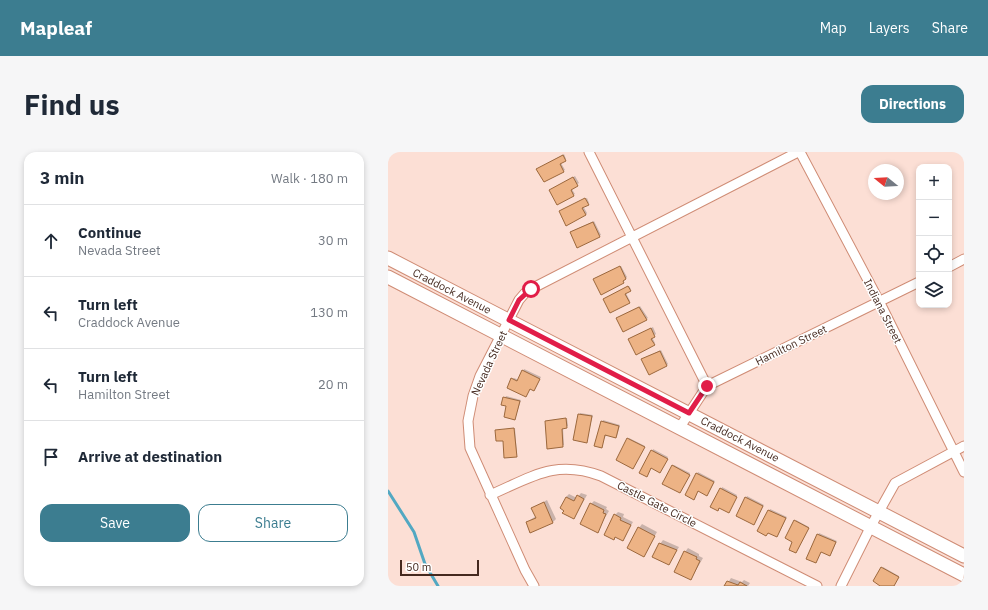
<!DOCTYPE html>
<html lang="en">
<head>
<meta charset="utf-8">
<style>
  body { margin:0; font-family:"IBM Plex Sans",sans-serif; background:#f6f6f7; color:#1f2937 }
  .controls { position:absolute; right:12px; top:12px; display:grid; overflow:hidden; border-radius:8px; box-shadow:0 2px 6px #0003 }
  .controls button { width:36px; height:36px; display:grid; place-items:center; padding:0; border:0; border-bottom:1px solid #e0e1e3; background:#fff; color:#1f2937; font:20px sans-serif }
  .compass { position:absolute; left:480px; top:12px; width:36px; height:36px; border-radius:50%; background:#fff; box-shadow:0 2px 6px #0003; rotate:288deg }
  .scale { position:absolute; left:12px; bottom:10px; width:79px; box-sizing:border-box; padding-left:4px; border:2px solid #44291f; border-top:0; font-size:11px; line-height:14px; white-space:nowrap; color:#44291f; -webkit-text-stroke:3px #fff; paint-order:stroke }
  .stop { position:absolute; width:12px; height:12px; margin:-9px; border:3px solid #e11d48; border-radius:50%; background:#fff }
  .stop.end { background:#e11d48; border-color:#fff; box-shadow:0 1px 4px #0008 }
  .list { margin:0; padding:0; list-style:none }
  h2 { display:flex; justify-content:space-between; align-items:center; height:52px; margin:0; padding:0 16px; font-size:17px }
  h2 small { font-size:13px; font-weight:400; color:#747a83 }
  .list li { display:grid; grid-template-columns:26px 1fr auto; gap:12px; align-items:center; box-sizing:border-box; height:72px; padding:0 16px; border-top:1px solid #e0e1e3 }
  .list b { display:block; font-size:15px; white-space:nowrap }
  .list p { margin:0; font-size:13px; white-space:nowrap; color:#747a83 }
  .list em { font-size:13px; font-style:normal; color:#747a83 }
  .actions { display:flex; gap:8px; padding:12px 16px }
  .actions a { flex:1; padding:9px 0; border:1px solid #3c7d90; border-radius:12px; text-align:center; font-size:14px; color:#3c7d90 }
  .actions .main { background:#3c7d90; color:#fff }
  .icon { flex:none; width:22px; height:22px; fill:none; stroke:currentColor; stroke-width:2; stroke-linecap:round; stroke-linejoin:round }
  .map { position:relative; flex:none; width:576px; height:434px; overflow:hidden; border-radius:12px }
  header { display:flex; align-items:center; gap:24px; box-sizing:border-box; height:56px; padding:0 20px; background:#3c7d90; color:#fff }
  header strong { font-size:19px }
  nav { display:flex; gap:22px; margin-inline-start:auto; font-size:14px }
  .intro { display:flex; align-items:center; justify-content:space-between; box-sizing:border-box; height:96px; padding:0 24px }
  h1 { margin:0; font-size:28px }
  .button { padding:10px 18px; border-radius:12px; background:#3c7d90; color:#fff; font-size:14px; font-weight:700 }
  main { display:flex; gap:24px; padding:0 24px }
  aside { flex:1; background:#fff; border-radius:12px; box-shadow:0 2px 6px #0003 }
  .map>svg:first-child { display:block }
  .shadow { fill:#0003 }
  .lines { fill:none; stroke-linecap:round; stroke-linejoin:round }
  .stream { stroke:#52a8c2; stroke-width:3 }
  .building { fill:#edb385; stroke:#9c683d }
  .street-casing { stroke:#cf8c75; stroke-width:11 }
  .secondary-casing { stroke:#cf8c75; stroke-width:15 }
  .street { stroke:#fff; stroke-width:9 }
  .secondary { stroke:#fff; stroke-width:13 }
  .route { stroke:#e11d48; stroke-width:5 }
  .labels { text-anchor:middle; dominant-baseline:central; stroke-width:3; stroke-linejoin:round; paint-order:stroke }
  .street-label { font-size:11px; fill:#44291f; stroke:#fff }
</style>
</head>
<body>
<header>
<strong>Mapleaf</strong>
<nav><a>Map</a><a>Layers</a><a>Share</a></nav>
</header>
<div class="intro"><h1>Find us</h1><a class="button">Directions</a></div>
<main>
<aside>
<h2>3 min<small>Walk · 180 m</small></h2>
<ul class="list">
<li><svg class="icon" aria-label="ahead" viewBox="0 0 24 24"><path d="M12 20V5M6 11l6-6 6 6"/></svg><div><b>Continue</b><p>Nevada Street</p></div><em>30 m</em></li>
<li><svg class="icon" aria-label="left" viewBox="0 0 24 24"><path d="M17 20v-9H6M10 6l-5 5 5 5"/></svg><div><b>Turn left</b><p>Craddock Avenue</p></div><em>130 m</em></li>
<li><svg class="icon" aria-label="left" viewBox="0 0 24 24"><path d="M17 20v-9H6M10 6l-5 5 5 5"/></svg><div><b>Turn left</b><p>Hamilton Street</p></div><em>20 m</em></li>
<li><svg class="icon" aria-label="arrive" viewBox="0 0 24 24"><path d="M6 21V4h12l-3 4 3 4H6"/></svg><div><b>Arrive at destination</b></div></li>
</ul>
<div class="actions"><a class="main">Save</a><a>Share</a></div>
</aside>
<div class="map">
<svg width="576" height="434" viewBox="0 0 576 434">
  <rect width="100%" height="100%" fill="#fcdfd5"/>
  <path class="shadow" d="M176 2 178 7 173 11 177 18 175 19 151 16Z
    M187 24 191 31 183 36 187 42 185 43 164 37Z
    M199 46 201 51 195 54 199 61 198 63 173 58Z
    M206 69 213 83 211 84 184 79Z
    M233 114 239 125 235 130 207 126Z
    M241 134 243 137 238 141 242 149 241 150 218 146Z
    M252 154 260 166 236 179 231 165Z
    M265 175 268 182 264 185 267 191 266 192 243 186Z
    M273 198 280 212 279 213 256 206Z
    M136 217 153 225 147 237 142 236 138 244 124 227 126 226 131 228Z
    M118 244 133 248 127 267 120 254 114 252Z
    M192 261 205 263 198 290 186 287Z
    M179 266 180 274 175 276 176 293 160 296 158 269Z
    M215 268 232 273 229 284 227 285 218 283 213 295Z
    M127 276 129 303 128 304 108 279Z
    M241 286 257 294 245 316 240 287Z
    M265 297 280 305 273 318 264 315 260 322Z
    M286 313 302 321 293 339 284 314Z
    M310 320 327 329 320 342 310 338 307 345 298 342Z
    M334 335 349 343 342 358 332 355 330 358Z
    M193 341 199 343 186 366 178 345 181 342 189 346Z
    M359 344 376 353 367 370 358 346Z
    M159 348 168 367 165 370H139L148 364 145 356Z
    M206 349 219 355 218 357 221 359 209 379 203 352Z
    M382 357 399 365 390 383 371 379Z
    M230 360 236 362 235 365 245 370 235 388 228 384 225 387 227 363Z
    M408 368 421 375 409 399 406 390Z
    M254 372 269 380 256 403 251 376Z
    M431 381 449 389 443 402 430 383Z
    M275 388 291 395 281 412 272 392Z
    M300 396 311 402V404L315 406 303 427 297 400Z
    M495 415 511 424 505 434H493Z
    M343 426 354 430 356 428 362 431 360 434H338Z"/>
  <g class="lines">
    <path class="stream" d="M0 339 26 380 37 412 50 434"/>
  </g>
  <path class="building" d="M175 3 178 9 172 12 176 20 156 30 148 17Z
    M185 25 190 34 183 38 186 44 169 53 161 38Z
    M197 46 201 53 194 56 198 63 178 74 171 59Z
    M205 70 212 85 189 96 182 80Z
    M232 114 238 127 235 129 236 131 213 143 205 127Z
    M240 134 243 139 237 142 242 151 222 161 215 147Z
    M251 155 259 168 235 180 228 166Z
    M263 176 267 185 263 187 267 193 248 203 240 187Z
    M272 199 279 214 261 223 253 207Z
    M134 218 152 227 146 239 142 237 138 245 119 236 123 226 129 229Z
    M115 245 132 249 127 268 116 265 118 254 113 253Z
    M190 262 204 264 199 291 185 288Z
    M178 266 179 276 174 277 175 295 159 297 157 269Z
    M213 269 231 274 228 286 217 283 214 296 206 294Z
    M126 276 129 305 116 306 115 289H108L107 278Z
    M239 286 257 295 245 317 228 308Z
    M263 298 280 307 272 321 263 316 259 325 251 321Z
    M284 313 302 323 292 341 274 332Z
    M308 321 326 330 319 344 310 339 306 348 297 343Z
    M332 336 349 345 341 361 331 356 330 359 322 355Z
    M189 343 196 347 186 367 174 361 176 359 172 356 178 345 186 349Z
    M357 345 375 354 366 373 348 364Z
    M156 350 165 371 142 381 138 370 148 366 143 356Z
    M202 351 216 358 215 361 218 362 210 381 192 372Z
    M380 358 398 366 389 385 380 381 378 384 369 379Z
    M226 362 233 366 232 368 243 373 235 389 227 385 226 388 216 383Z
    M406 368 421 376 408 401 401 398 404 390 397 386Z
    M250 375 267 384 256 405 239 396Z
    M429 382 448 390 442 404 433 400 428 411 418 407Z
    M271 391 289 398 281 413 264 405Z
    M296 399 309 405 308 407 312 409 303 428 286 420Z
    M493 415 511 425 506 434H492L485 429Z
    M339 429 350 433 352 430 359 434H336Z"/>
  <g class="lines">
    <defs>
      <path id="street" d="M201 0 319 234
        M412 0 491 149 576 320
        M561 115 576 107
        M292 275 319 234 531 130
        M102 343C144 325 167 307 213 324L429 434
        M146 434 137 418 82 296 80 269 85 244 92 224 131 148 137 141 143 137 410 0
        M453 434 483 374 507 331 576 294"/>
      <path id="secondary" d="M0 106 576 404
        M0 125 576 423"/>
    </defs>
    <use href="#street" class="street-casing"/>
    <use href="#secondary" class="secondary-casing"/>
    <use href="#street" class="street"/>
    <use href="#secondary" class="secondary"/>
  </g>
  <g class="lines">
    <path class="route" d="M143 137 131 148 121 168 301 261 319 234"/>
  </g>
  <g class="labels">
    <g class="street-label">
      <text transform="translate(64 139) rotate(27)">Craddock Avenue</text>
      <text transform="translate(495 159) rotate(63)">Indiana Street</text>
      <text transform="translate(403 193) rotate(-26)">Hamilton Street</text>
      <text transform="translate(101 211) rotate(-65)">Nevada Street</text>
      <text transform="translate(352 287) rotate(27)">Craddock Avenue</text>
      <text transform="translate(269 352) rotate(27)">Castle Gate Circle</text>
    </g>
  </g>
</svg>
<div class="controls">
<button>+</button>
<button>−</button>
<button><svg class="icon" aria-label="locate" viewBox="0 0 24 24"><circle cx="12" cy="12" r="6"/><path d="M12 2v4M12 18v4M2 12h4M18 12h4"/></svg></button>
<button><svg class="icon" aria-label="layers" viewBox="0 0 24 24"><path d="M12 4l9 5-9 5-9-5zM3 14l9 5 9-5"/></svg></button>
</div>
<svg class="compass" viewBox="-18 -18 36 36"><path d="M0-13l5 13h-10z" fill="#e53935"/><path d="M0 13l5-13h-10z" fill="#747a83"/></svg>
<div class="scale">50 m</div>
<div class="stop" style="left:143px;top:137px"></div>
<div class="stop end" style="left:319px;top:234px"></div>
</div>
</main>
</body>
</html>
